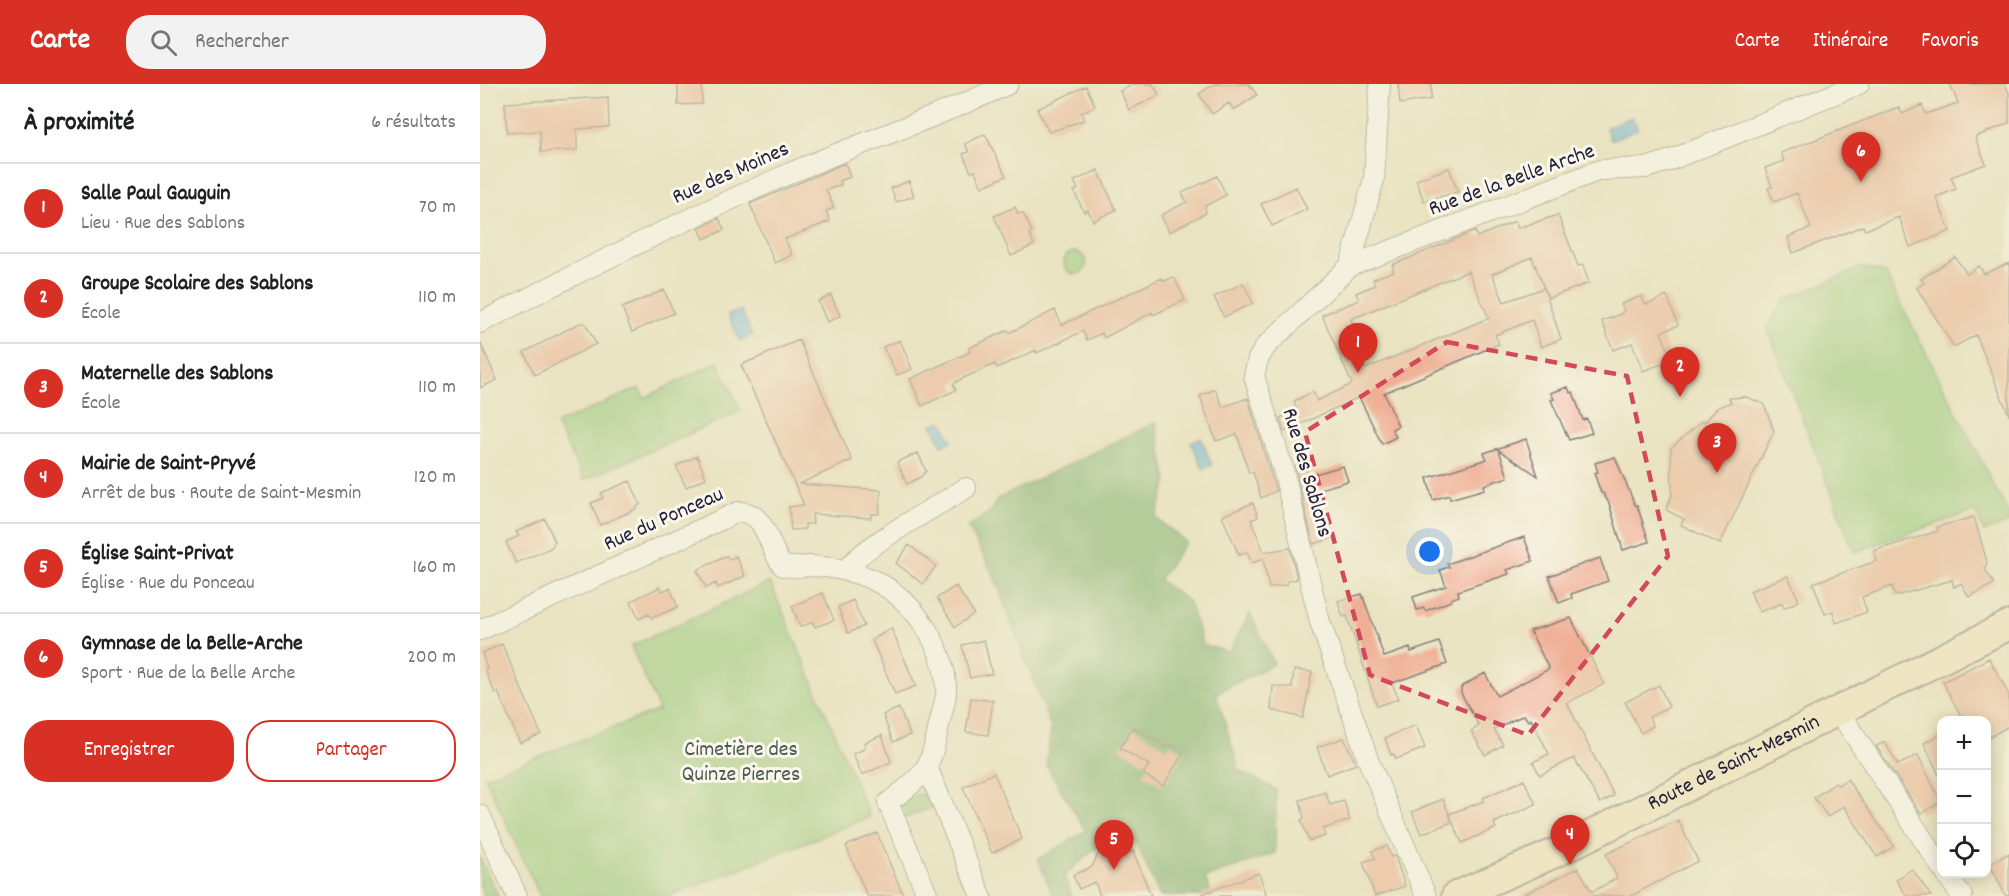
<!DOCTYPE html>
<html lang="fr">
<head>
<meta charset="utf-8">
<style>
  body { margin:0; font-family:Dekko,sans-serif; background:#f2f2f2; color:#202124 }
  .controls { position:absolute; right:18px; bottom:18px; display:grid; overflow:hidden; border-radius:12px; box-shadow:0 3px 15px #0003 }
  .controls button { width:54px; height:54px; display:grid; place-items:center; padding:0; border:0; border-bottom:2px solid #e0e0e0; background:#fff; color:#202124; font:30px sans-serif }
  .you { position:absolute; left:950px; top:468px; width:21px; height:21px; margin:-15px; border:4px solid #fff; border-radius:50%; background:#1a73e8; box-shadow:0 0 0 9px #1a73e833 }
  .badge { display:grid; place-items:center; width:39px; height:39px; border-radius:50%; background:#d93025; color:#fff; font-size:20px; font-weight:700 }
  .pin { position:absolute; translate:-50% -50px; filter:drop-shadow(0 2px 3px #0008) }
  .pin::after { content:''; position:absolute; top:32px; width:21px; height:18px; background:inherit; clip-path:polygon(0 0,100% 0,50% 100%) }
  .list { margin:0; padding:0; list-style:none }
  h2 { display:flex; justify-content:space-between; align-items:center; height:78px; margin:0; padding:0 24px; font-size:26px }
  h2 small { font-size:20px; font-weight:400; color:#757577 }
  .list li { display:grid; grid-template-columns:39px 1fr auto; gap:18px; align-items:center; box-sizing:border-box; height:90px; padding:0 24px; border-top:2px solid #e0e0e0 }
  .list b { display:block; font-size:22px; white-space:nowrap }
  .list p { margin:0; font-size:20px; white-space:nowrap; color:#757577 }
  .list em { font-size:20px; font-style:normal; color:#757577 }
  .actions { display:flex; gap:12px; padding:18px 24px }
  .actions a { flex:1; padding:14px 0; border:2px solid #d93025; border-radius:24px; text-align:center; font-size:21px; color:#d93025 }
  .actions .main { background:#d93025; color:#fff }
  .icon { flex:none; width:33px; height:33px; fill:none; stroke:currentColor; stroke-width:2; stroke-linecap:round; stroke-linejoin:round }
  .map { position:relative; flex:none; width:1529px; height:812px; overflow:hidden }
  header { display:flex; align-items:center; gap:36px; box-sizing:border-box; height:84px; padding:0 30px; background:#d93025; color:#fff }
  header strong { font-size:28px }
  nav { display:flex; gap:33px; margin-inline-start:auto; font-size:21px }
  .search { width:420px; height:54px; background:#f2f2f2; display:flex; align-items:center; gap:15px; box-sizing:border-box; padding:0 21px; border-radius:24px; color:#757577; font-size:22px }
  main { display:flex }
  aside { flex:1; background:#fff }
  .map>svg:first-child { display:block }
  .green { fill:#92c97c; stroke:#5a765c; stroke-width:1.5 }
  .forest { fill:#75ad6c; stroke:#4c6854; stroke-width:1.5 }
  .water { fill:#68b3e0; stroke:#456a8e; stroke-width:1.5 }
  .building { fill:#efaf94; fill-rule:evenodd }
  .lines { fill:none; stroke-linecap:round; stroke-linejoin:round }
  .minor-casing { stroke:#86827e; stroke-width:22 }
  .secondary-casing { stroke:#86827e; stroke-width:32 }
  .minor { stroke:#fff; stroke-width:20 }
  .secondary { stroke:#f8e7c3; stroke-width:28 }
  .marked { fill:none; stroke:#d1495b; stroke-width:4.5; stroke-dasharray:12 8; stroke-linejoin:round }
  .labels { text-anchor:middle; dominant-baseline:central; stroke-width:6; stroke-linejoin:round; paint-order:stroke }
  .street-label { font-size:22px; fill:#22223b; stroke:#fbf7ec }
  .park-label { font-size:22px; fill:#495c52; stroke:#fbf7ec }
</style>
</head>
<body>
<header>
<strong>Carte</strong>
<div class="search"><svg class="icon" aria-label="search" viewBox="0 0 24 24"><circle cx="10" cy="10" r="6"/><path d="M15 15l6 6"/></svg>Rechercher</div>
<nav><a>Carte</a><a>Itinéraire</a><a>Favoris</a></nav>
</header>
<main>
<aside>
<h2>À proximité<small>6 résultats</small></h2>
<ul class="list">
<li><span class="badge">1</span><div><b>Salle Paul Gauguin</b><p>Lieu · Rue des Sablons</p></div><em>70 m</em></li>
<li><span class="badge">2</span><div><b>Groupe Scolaire des Sablons</b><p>École</p></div><em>110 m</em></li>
<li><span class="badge">3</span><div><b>Maternelle des Sablons</b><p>École</p></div><em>110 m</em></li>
<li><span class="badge">4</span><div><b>Mairie de Saint-Pryvé</b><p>Arrêt de bus · Route de Saint-Mesmin</p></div><em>120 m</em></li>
<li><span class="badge">5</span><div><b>Église Saint-Privat</b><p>Église · Rue du Ponceau</p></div><em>160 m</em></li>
<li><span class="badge">6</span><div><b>Gymnase de la Belle-Arche</b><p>Sport · Rue de la Belle Arche</p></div><em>200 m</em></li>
</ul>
<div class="actions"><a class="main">Enregistrer</a><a>Partager</a></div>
</aside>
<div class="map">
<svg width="1529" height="812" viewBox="0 0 1529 812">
  <rect width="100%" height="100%" fill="#fbf7ec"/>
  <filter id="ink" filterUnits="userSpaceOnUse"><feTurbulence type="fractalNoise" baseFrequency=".0167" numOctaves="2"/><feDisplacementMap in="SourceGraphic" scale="12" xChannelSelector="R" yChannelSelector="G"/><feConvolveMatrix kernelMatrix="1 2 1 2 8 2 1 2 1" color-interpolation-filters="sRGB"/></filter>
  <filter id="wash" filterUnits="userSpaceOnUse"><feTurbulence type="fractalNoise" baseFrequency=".008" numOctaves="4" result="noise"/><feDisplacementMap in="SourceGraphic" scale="24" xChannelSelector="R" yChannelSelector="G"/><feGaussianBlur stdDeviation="1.35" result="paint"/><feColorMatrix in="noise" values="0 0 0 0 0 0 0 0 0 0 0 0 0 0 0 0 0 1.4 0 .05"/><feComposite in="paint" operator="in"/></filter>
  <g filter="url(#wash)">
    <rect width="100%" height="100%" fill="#eae3c1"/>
    <path class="green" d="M584 179a11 11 0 1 1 22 0a11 11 0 1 1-22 0Z
      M1383 183 1405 189 1529 431V439L1504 448 1495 427 1374 468 1287 243 1306 215Z
      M238 278 261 327 104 396 76 340 159 304 164 314Z
      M290 498 390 733 189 812H60L5 693 179 626 151 562Z
      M438 710 454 714 458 721 422 735 419 727 421 719Z
      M0 773 18 812H4L0 801Z"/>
    <path class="forest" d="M676 338 687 398 676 434 706 458 679 496 709 518 723 561 749 568 770 529 794 580 736 609 759 686 796 706 795 769 725 794 732 812H680L653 753 626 755 584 792 592 812H573L558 775 606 747 566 681 571 644 514 492 488 443 511 427 517 415Z"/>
    <path class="water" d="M1152 33 1158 45 1131 56 1126 44Z
      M261 226 272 251 260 257 248 231Z
      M462 337 472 357 462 361 452 341Z
      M721 354 732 381 723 385 711 358Z"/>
    <g id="blocks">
      <path class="building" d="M198 0H222V20L198 21Z
        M654 0H673L679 11 649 26 640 7Z
        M734 0H769L777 11 754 26 749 19 732 30 719 10Z
        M918 0H951V15L920 20Z
        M1470 0H1525L1529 9V39L1495 53 1506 80 1471 93 1476 105 1456 113 1470 147 1430 163 1419 133 1385 146 1383 142 1313 169 1308 153 1331 144 1317 109 1294 118 1288 104 1292 103 1285 84 1304 77 1301 69 1419 23 1422 30 1442 21 1446 30 1478 19Z
        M606 2 615 22 601 29 604 36 569 48 557 25Z
        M128 13 129 43 97 45V66L61 68 60 47 27 49 25 19Z
        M505 50 526 92 502 103 495 87 491 88 483 70 489 68 485 60Z
        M365 79 370 93 360 97 361 101 346 106 354 124 346 127 350 137 305 155 312 171 295 179 270 120Z
        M969 84 978 108 944 117 936 96Z
        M618 86 636 126 613 137 608 126 604 128 594 107 598 105 594 97Z
        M737 92 746 111 725 122 726 129 689 148 681 131 707 118 702 109Z
        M429 97 434 112 416 118 411 104Z
        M816 103 827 125 792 142 781 120Z
        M535 123 538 130 543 129 552 148 549 149 554 161 531 172 514 132Z
        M1078 131 1098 182 1103 181 1109 199 1068 214 1052 173 1012 190 1024 218 1064 204 1081 255 1061 263 1052 236 1015 251 1019 260 904 309 918 342 912 345 916 353 902 360 879 313 804 348 800 334 817 326 814 317 833 308 837 317 872 300 842 231 879 216 876 209 895 201 893 195 914 187 912 181 995 147 997 153 1035 137 1038 144ZM988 187 1009 234 885 285 868 247 875 244 871 235Z
        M239 134 244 146 224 155 219 144Z
        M1475 173 1487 190 1499 182 1504 190 1529 179V331L1496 251 1474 263 1437 204 1444 199 1441 195Z
        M694 193 705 216 673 231 672 228 624 254 622 249 607 256 603 247 557 269 556 266 517 284 515 280 481 295 473 300 476 306 442 322 430 295 490 268 489 264 528 246 529 249 575 226 582 241 682 194 684 197Z
        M763 199 773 219 744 233 734 213Z
        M184 206 194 229 152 248 142 224Z
        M351 211 360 232 347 238 338 217Z
        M1162 212 1164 219 1168 220 1187 212 1198 241 1181 248 1192 276 1163 287 1152 259 1133 266 1122 237 1141 230 1144 226 1141 220Z
        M100 239H105L116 260 55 291 44 268Z
        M319 256 372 376 319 400 401 406 399 430H391V434L332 430 333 440H325V445L311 446 309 423 324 421 261 281Z
        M420 256 432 285 417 291 403 263Z
        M0 258 17 296 0 304Z
        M1088 303 1090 309 1093 308 1103 336 1107 335 1112 349 1089 356 1071 316 1074 315 1071 309Z
        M735 305 743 323 768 314 796 407 781 414 773 388 769 389 757 350 736 357 720 312Z
        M1266 313 1284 320 1294 347 1240 460 1201 441 1204 435 1186 426 1192 411 1191 364 1222 337 1225 338 1237 324 1251 318 1249 314Z
        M1046 355 1058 392 1019 366 1028 393 1004 401 1005 405 970 415 969 411 953 416 947 394 1007 375 1004 369Z
        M438 369 446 387 441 393 427 400 417 378Z
        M217 372 226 394 206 403 196 382Z
        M1135 373 1155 421H1157L1169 458 1143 466 1129 419 1123 409H1121L1114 389 1118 388 1115 379Z
        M824 379 828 392 863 382 868 397 840 405 841 410 838 411 851 455 833 460 815 382Z
        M150 397 160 420 154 426 120 441 111 419 123 414 121 409Z
        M773 419 778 433 771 436 784 468 810 464 817 495 807 497V501L789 504 783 475 772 479 767 468 759 471 742 432Z
        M1494 433 1507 478 1505 485 1514 500 1489 513 1481 499 1474 503 1472 496 1415 512 1412 502 1382 513 1387 528 1356 539 1353 527 1345 530 1333 499 1397 477 1394 467 1458 447 1457 443Z
        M65 435 75 458 71 464 36 479 26 458 39 452 36 448Z
        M1044 453 1053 477 1027 486 1029 490 978 507 979 512 971 515V517L945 527 944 524 937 526 933 513 966 502 960 486 969 483 967 480Z
        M429 461 456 482 443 500 416 479Z
        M247 472 249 476 256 472 265 492 238 504 236 499 226 504 217 486Z
        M1120 474 1128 497 1091 510 1092 514 1079 519 1069 492Z
        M1308 492 1319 517 1304 524 1302 519 1279 528 1270 507Z
        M476 502 494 530 475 543 457 514Z
        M180 503 182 507 190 504 198 523 172 534 169 530 159 535 151 517Z
        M343 509 354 536 335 543 333 538 320 543 312 522Z
        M882 510 904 573 930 564 931 568 959 558 967 580 912 599 918 615 897 622 867 532 863 533 858 517Z
        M373 516 384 542 368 549 358 523Z
        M1091 534 1124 600 1087 619 1134 712 1120 719 1094 674 1060 691 1053 678 1069 670 1051 635 1048 637 1044 631 1014 645 1023 661 1005 671 991 647 999 642 981 609V603L1005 589 1017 612 1069 585 1050 547Z
        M411 544 436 602 415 610 392 556Z
        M504 556 512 590 490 594 482 561Z
        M22 560 61 650 40 659 18 608 15 609 5 586 7 585 2 569Z
        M1509 574 1529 611V642L1506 655V636H1483L1463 598Z
        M814 586 832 588 823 634 791 626 793 602 812 604Z
        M1179 601 1189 623 1169 633 1173 642 1161 649 1145 618Z
        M491 614 513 617 508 651 486 648Z
        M419 624 430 651 413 658 403 631Z
        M936 641 945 664 916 675 914 670 911 671 905 654Z
        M653 643 687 664 690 660 704 668 683 702 663 690 669 681 640 664Z
        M1461 650V695L1444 659Z
        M402 651 411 678 382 691 373 670 386 664 384 659Z
        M864 654 876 680 847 691 837 663Z
        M1405 658 1418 681 1438 671 1461 718 1441 730 1396 662Z
        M514 689 542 755 512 769 483 703Z
        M1367 695 1414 762 1397 773 1364 722 1348 733 1334 714 1355 699 1358 701Z
        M1044 696 1056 720 1014 739 1016 744 982 759 969 730 1004 717 1003 714Z
        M845 708 850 721 864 717 870 736 843 745 845 752 829 757 821 736 824 735 820 716Z
        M963 715 972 738 941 750 932 728Z
        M1198 736 1218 777 1151 812H1040L1098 784 1112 808 1137 794 1126 770Z
        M397 749 412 785 424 812H387L366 762Z
        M629 760 638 763 643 771 653 767 671 812H620L615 798 599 805 593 791 612 783 621 764Z
        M907 762 911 773 915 772 925 802 895 812 883 778 895 774 892 767Z
        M1529 769V812H1526L1510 780Z
        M1432 785 1451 812H1427L1416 796Z
        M779 789 787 812H722V810Z"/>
    </g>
  </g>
  <g filter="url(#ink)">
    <use href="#blocks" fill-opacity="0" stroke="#86827e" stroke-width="1.5"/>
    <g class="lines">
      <defs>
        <path id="minor" d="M900 0 894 95 870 182 786 262 778 275 774 292 803 385 840 538 889 678 946 812
          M870 182 1120 86 1166 84 1188 77 1379 0
          M0 239C102 186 204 136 308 90 381 58 457 34 528 0
          M367 486C374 467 464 418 486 404
          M0 546 258 428C288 427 287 464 303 482 314 485 320 482 330 482 354 483 376 487 397 498 435 517 468 567 466 610 465 620 461 631 459 641 456 655 453 673 445 685 436 699 421 708 408 719L448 812
          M1359 628 1462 784
          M447 683 501 812
          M0 731 37 812
          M1466 790 1482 812"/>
        <g id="secondary">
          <path id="s1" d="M976 812 1077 768 1529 541"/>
        </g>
      </defs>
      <use href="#minor" class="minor-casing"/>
      <use href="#secondary" class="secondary-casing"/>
      <use href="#minor" class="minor"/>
      <use href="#secondary" class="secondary"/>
    </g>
  </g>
  <path d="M0 0H1529V812H0ZM967 258 1147 292 1188 472 1048 651 890 591 825 348Z" fill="#eae3c1" fill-opacity=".55" fill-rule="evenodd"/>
  <path class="marked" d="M967 258 1147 292 1188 472 1048 651 890 591 825 348Z"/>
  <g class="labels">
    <g class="street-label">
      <text transform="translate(251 90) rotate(-24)">Rue des Moines</text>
      <text transform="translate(1032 97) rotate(-20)">Rue de la Belle Arche</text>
      <text transform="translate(826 389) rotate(74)">Rue des Sablons</text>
      <text transform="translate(184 436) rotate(-24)">Rue du Ponceau</text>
      <text stroke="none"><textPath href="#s1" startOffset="308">Route de Saint-Mesmin</textPath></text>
    </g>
    <g class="park-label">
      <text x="261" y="666">Cimetière des<tspan x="261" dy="25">Quinze Pierres</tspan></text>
    </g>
  </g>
</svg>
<div class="controls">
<button>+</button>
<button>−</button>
<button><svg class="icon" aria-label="locate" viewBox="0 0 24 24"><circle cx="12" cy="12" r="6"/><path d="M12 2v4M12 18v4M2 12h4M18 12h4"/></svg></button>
</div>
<div class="you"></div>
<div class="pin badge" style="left:878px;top:289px">1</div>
<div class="pin badge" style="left:1200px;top:313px">2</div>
<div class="pin badge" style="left:1237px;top:389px">3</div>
<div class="pin badge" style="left:1090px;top:781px">4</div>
<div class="pin badge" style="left:634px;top:786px">5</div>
<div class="pin badge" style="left:1381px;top:98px">6</div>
</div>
</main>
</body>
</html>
